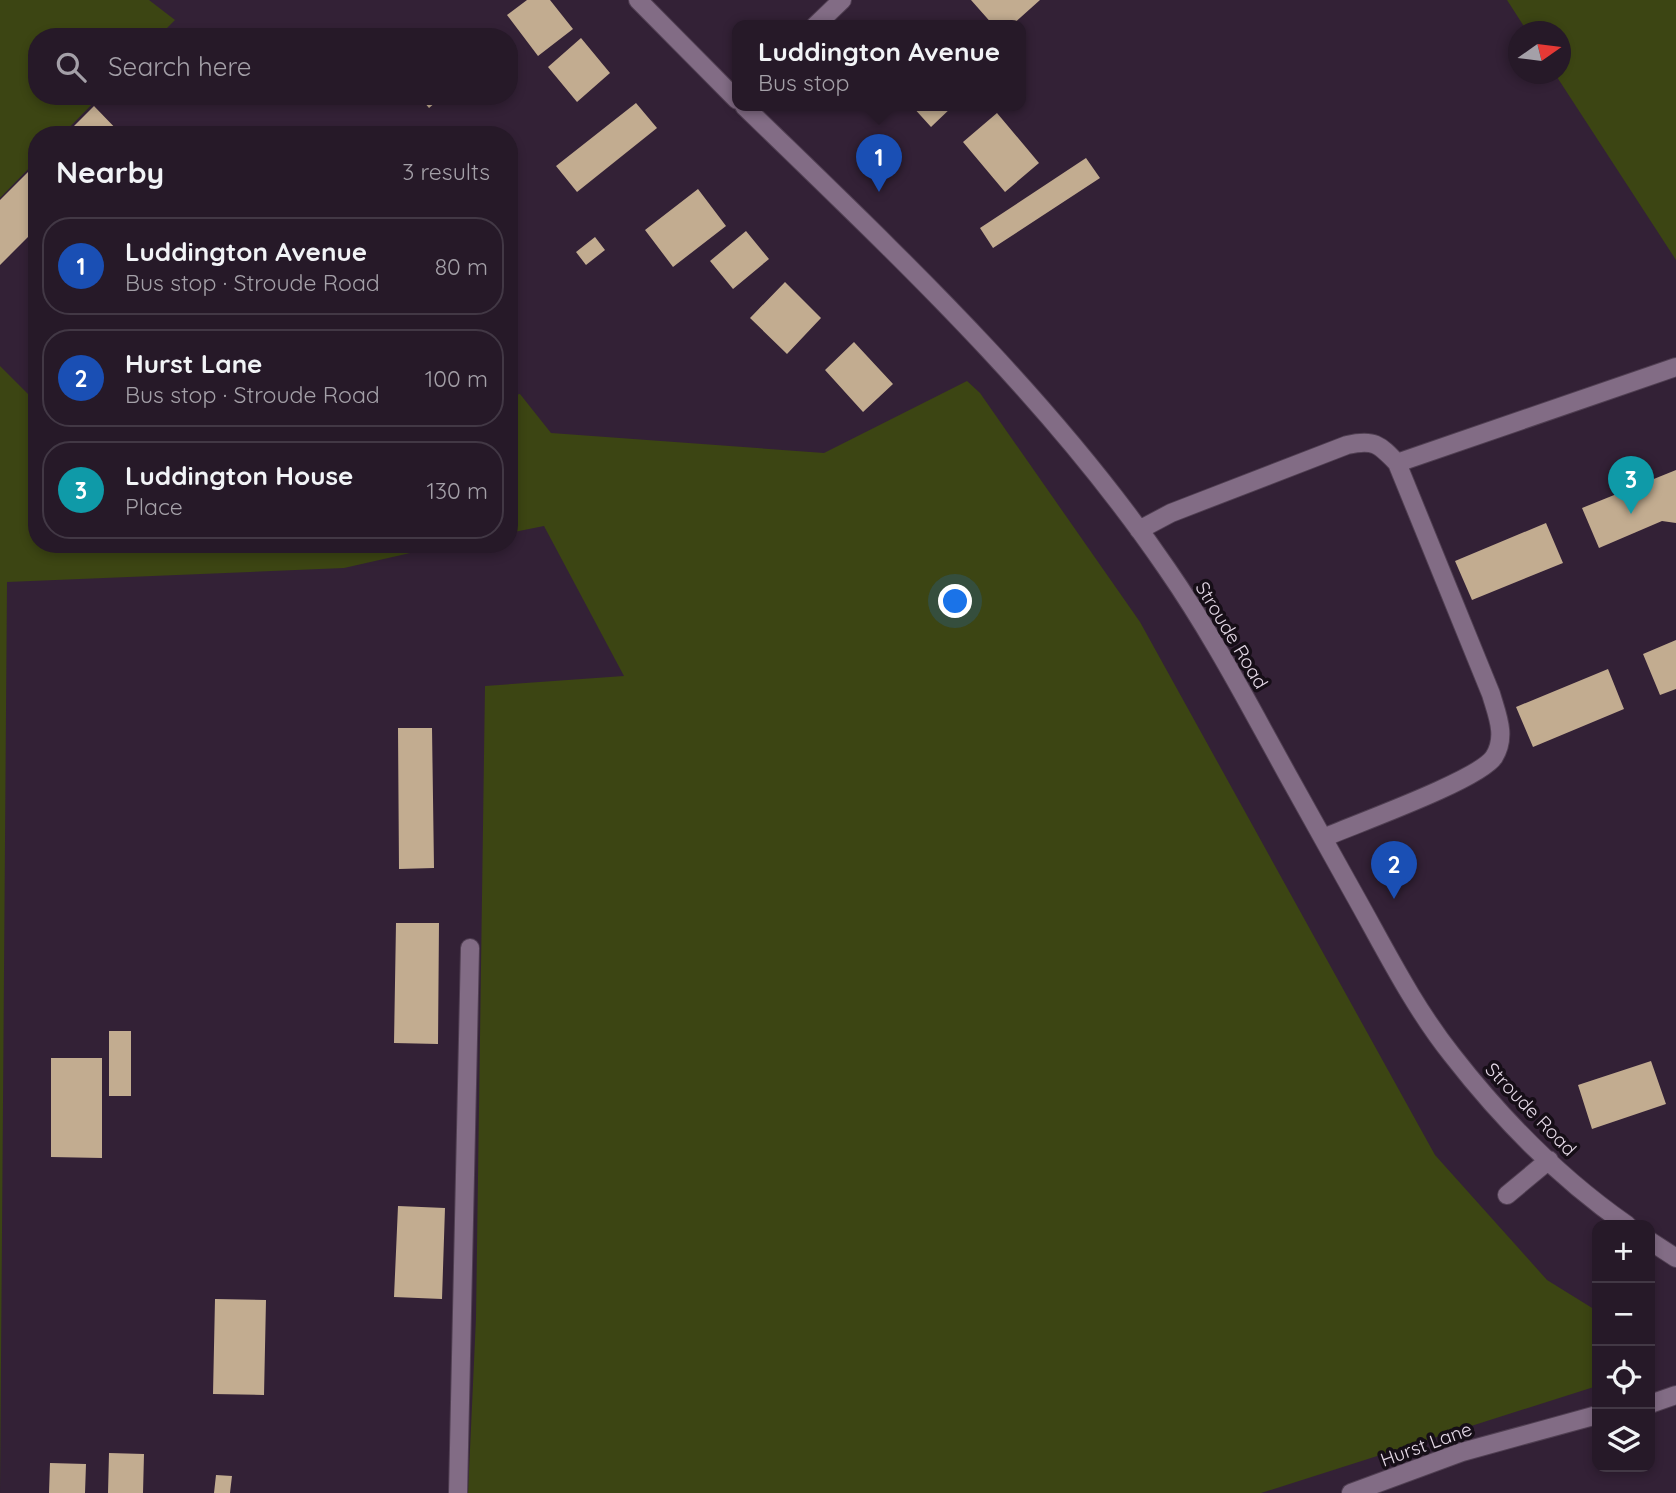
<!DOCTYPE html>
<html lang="en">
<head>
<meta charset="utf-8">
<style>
  body { margin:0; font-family:Quicksand,sans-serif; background:#322634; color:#f1f3f6 }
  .controls { position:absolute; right:21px; bottom:21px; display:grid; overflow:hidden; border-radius:14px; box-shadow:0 4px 10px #0003 }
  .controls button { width:63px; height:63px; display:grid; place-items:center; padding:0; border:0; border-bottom:2px solid #423845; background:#261928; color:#f1f3f6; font:35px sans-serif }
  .compass { position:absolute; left:1508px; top:21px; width:63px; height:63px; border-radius:50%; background:#261928; box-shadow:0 4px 10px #0003; rotate:76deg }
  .you { position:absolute; left:956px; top:602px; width:24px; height:24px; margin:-18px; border:5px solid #fff; border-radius:50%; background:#1a73e8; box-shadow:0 0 0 10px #1a73e833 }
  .badge { display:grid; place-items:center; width:46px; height:46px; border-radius:50%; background:#0f766e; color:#fff; font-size:23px; font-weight:700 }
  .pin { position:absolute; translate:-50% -58px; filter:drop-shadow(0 2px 4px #0008) }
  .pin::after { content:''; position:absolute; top:37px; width:24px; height:21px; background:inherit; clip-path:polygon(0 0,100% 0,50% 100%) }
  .popup { position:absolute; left:732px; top:20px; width:294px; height:91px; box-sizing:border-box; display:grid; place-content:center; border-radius:14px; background:#261928; filter:drop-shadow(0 2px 5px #0005); font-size:23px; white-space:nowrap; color:#a4a0a8 }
  .popup b { font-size:26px; color:#f1f3f6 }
  .popup::after { content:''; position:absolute; left:50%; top:100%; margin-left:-14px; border:14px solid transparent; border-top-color:#261928 }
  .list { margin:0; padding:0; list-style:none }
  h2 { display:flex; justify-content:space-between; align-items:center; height:91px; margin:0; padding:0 28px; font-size:30px }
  h2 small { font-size:23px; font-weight:400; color:#a4a0a8 }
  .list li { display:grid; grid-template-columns:46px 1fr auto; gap:21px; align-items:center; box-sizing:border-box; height:98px; margin:0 14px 14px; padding:0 14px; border:2px solid #423845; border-radius:28px }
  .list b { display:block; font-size:26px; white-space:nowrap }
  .list p { margin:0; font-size:23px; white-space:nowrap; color:#a4a0a8 }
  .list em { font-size:23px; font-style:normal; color:#a4a0a8 }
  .icon { flex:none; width:38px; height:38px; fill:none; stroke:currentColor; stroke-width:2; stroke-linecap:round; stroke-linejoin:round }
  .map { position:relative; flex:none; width:1676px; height:1493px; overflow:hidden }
  .search { position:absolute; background:#261928; box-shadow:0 4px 10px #0003; left:28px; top:28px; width:490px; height:77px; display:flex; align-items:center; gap:18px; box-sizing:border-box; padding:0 24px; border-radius:28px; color:#a4a0a8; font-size:26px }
  .panel { position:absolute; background:#261928; box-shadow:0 4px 10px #0003; left:28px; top:126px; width:490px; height:427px; border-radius:28px }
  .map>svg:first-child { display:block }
  .green { fill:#3c4513 }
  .building { fill:#c2ac90 }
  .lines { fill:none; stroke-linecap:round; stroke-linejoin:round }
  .minor-casing { stroke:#503f52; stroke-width:20 }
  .minor { stroke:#826c85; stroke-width:18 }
  .labels { text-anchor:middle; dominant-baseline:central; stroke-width:7; stroke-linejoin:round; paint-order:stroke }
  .street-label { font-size:19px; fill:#e5d9e7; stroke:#160e17 }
</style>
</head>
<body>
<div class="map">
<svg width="1676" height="1493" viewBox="0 0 1676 1493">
  <rect width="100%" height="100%" fill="#332136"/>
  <path class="green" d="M0 0H149L175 20 158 37H37V96H100L62 135H37V160L0 198Z
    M1507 0H1676V260L1555 74H1560V32L1527 31Z
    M0 366 37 403V544H450L344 568 7 582 0 1493Z
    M967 381 980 393 1140 622 1435 1155 1547 1280 1597 1311V1386L1261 1493H468L476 1318 485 686 624 676 544 526 509 533V396L520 394 551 433 824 453Z"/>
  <path class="building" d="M527 0H550L573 29 538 56 507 15Z
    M971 0H1040L1011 26H994Z
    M581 38 610 73 577 102 548 67Z
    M419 96H443L429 108Z
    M636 103 657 128 577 192 556 166Z
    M94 106 122 135H65Z
    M912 106H953L931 127Z
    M997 113 1039 163 1005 192 963 142Z
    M1086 158 1100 178 993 248 980 228Z
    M37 163V228L0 265V200Z
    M698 189 726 226 673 267 645 230Z
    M746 231 769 259 733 289 710 261Z
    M595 237 605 250 586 265 576 252Z
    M785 282 821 318 787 354 750 318Z
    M854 342 893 384 863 412 825 370Z
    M1676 470V523L1662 521 1599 548 1582 508Z
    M1546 523 1563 563 1472 600 1455 561Z
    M1676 640V689L1660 695 1643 654Z
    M1608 669 1624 709 1533 747 1516 707Z
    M398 728H432L434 868 399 869Z
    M396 923H439L438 1044 394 1043Z
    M109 1031H131V1096H109Z
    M51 1058H102V1158L51 1157Z
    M1651 1061 1666 1104 1592 1129 1578 1085Z
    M398 1206 445 1208 442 1299 394 1297Z
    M215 1299 266 1300 264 1395 213 1394Z
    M109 1453 144 1454 143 1493H108Z
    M50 1463 86 1464 85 1493H49Z
    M216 1475 232 1476 230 1493H214Z"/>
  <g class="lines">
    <defs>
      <path id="minor" d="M638 0 737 100
        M815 26 842 0
        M744 106C894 252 1049 396 1167 569 1203 621 1233 675 1263 730 1293 785 1324 840 1354 894 1385 949 1413 1006 1452 1055 1501 1118 1561 1179 1627 1225
        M1139 530 1171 513 1347 445C1374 439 1379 444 1397 463
        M1323 838C1355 824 1479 780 1494 757 1507 736 1497 715 1491 694L1397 463 1676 367
        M1507 1195 1549 1160
        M1650 1241 1676 1258
        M1650 1404 1676 1395
        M458 1493 470 948
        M1351 1493 1462 1452 1597 1415"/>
    </defs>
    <use href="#minor" class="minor-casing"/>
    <use href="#minor" class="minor"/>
  </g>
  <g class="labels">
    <g class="street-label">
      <text transform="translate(1232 635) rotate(59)">Stroude Road</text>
      <text transform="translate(1531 1109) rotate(46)">Stroude Road</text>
      <text transform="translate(1426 1444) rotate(-20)">Hurst Lane</text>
    </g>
  </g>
</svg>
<div class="controls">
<button>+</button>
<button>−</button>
<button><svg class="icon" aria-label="locate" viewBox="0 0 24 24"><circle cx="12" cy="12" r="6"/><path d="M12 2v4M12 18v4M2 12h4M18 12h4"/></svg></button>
<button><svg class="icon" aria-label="layers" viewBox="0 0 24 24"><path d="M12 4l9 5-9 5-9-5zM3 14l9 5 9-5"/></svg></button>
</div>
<svg class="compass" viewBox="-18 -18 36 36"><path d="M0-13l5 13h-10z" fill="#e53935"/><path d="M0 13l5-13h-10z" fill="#a4a0a8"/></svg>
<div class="you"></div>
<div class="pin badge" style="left:879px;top:192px;background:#1a4fb4">1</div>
<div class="popup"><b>Luddington Avenue</b>Bus stop</div>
<div class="pin badge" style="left:1394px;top:899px;background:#1a4fb4">2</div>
<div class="pin badge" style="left:1631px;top:514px;background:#0f9aa8">3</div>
<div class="search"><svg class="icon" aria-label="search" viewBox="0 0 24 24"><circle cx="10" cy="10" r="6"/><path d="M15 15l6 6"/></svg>Search here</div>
<section class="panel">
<h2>Nearby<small>3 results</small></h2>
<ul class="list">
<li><span class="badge" style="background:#1a4fb4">1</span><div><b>Luddington Avenue</b><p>Bus stop · Stroude Road</p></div><em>80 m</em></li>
<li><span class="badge" style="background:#1a4fb4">2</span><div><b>Hurst Lane</b><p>Bus stop · Stroude Road</p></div><em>100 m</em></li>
<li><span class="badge" style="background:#0f9aa8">3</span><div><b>Luddington House</b><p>Place</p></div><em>130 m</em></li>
</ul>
</section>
</div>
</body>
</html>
